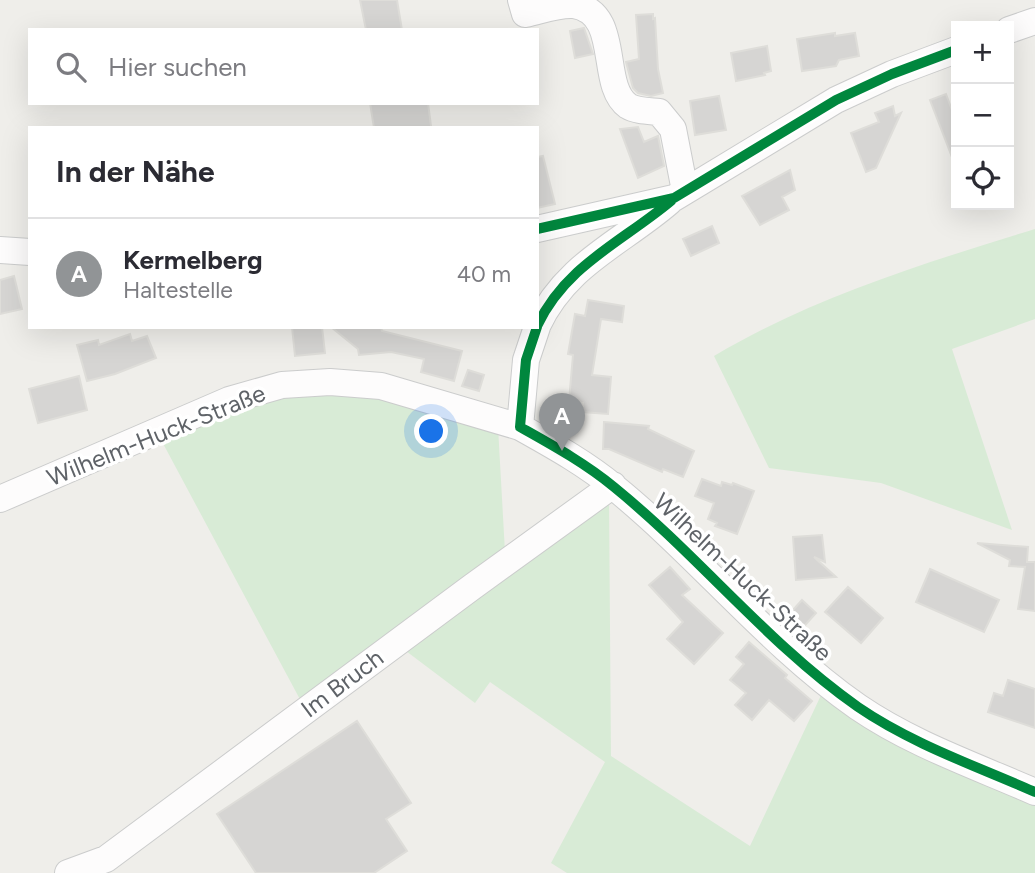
<!DOCTYPE html>
<html lang="de">
<head>
<meta charset="utf-8">
<style>
  body { margin:0; font-family:Figtree,sans-serif; background:#f2f2f3; color:#2b2b33 }
  .controls { position:absolute; right:21px; top:21px; display:grid; overflow:hidden; border-radius:0px; box-shadow:0 7px 28px #0002 }
  .controls button { width:63px; height:63px; display:grid; place-items:center; padding:0; border:0; border-bottom:2px solid #e1e1e2; background:#fff; color:#2b2b33; font:35px sans-serif }
  .you { position:absolute; left:432px; top:432px; width:24px; height:24px; margin:-18px; border:5px solid #fff; border-radius:50%; background:#1a73e8; box-shadow:0 0 0 10px #1a73e833 }
  .badge { display:grid; place-items:center; width:46px; height:46px; border-radius:50%; background:#919496; color:#fff; font-size:23px; font-weight:700 }
  .pin { position:absolute; translate:-50% -58px; filter:drop-shadow(0 2px 4px #0008) }
  .pin::after { content:''; position:absolute; top:37px; width:24px; height:21px; background:inherit; clip-path:polygon(0 0,100% 0,50% 100%) }
  .list { margin:0; padding:0; list-style:none }
  h2 { display:flex; justify-content:space-between; align-items:center; height:91px; margin:0; padding:0 28px; font-size:30px }
  h2 small { font-size:23px; font-weight:400; color:#7c7c81 }
  .list li { display:grid; grid-template-columns:46px 1fr auto; gap:21px; align-items:center; box-sizing:border-box; height:112px; padding:0 28px; border-top:2px solid #e1e1e2 }
  .list b { display:block; font-size:26px; white-space:nowrap }
  .list p { margin:0; font-size:23px; white-space:nowrap; color:#7c7c81 }
  .list em { font-size:23px; font-style:normal; color:#7c7c81 }
  .icon { flex:none; width:38px; height:38px; fill:none; stroke:currentColor; stroke-width:2; stroke-linecap:round; stroke-linejoin:round }
  .map { position:relative; flex:none; width:1035px; height:873px; overflow:hidden }
  .search { position:absolute; background:#fff; box-shadow:0 7px 28px #0002; left:28px; top:28px; width:511px; height:77px; display:flex; align-items:center; gap:18px; box-sizing:border-box; padding:0 24px; border-radius:0px; color:#7c7c81; font-size:26px }
  .panel { position:absolute; background:#fff; box-shadow:0 7px 28px #0002; left:28px; top:126px; width:511px; height:203px; border-radius:0px }
  .map>svg:first-child { display:block }
  .green { fill:#d8ebd6 }
  .building { fill:#d6d5d3; stroke:#deddd9; stroke-width:2 }
  .lines { fill:none; stroke-linecap:round; stroke-linejoin:round }
  .minor-casing { stroke:#cbcccc; stroke-width:28 }
  .minor { stroke:#fdfcfc; stroke-width:26 }
  .cycleway-casing { stroke:#fff; stroke-width:15 }
  .cycleway { stroke:#00873e; stroke-width:10 }
  .labels { text-anchor:middle; dominant-baseline:central; stroke-width:7; stroke-linejoin:round; paint-order:stroke }
  .street-label { font-size:24px; fill:#5f6368; stroke:#fff }
</style>
</head>
<body>
<div class="map">
<svg width="1035" height="873" viewBox="0 0 1035 873">
  <rect width="100%" height="100%" fill="#efeeea"/>
  <path class="green" d="M1035 229V319L952 349 1012 530 881 483 769 468 714 356C813 297 925 263 1035 229Z
    M330 385 498 427 505 552 303 705 159 436 231 404Z
    M609 498 611 756 750 846 823 691 1035 804V873H567L551 863 605 762 490 682 475 703 402 648Z"/>
  <path class="building" d="M360 0H397L402 30H366Z
    M653 14V19L655 18 658 69 663 93 651 96 638 93 633 88 626 62 639 59 636 15Z
    M584 28 593 54 575 58 570 31Z
    M835 33V36L855 33 859 56 839 60 836 66 802 71 797 39Z
    M767 46 771 71 764 73 765 75 736 81 731 53Z
    M946 94 956 121 955 165 930 100Z
    M719 96 726 130 695 135 690 101Z
    M370 103H428L431 126 429 128H374Z
    M893 106 895 116 901 113 876 168 866 172 851 133 879 122 875 113Z
    M638 127 644 142 658 136 664 166 638 178 620 129Z
    M543 156 555 204 537 208V157Z
    M790 170 795 190 782 197 789 210 760 225 742 196Z
    M712 226 719 243 691 256 683 239Z
    M14 276 22 309 0 314V280Z
    M588 300 624 306 622 322 601 319 592 375 611 377 608 414 582 412 583 403 569 401 573 355 568 354 575 314 585 316Z
    M292 327H322L325 353 295 356Z
    M331 327H381L382 331 462 351 454 381 421 372 424 359 391 352 359 355 358 349Z
    M130 334 132 341 147 336 156 358 115 374 87 381 77 345 98 340 99 345Z
    M468 370 484 375 479 391 462 386Z
    M79 376 87 410 38 423 29 389Z
    M604 422 649 426 648 429 694 451 683 477 663 469 662 472 609 449H603Z
    M702 479 721 486 722 482 732 485 733 483 754 491 737 534 715 526 717 523 708 519 714 503 695 496Z
    M822 535 825 562 814 557 836 577 796 580 793 537Z
    M977 543 1028 547 1027 562H1035V611L1018 609 1025 567 1009 566 1010 560Z
    M670 567 690 589 682 595 723 633 694 664 667 639 683 622 649 585Z
    M930 569 999 600 984 632 916 602Z
    M848 587 883 618 861 643 825 612Z
    M802 600 816 613 797 634 783 621Z
    M749 642 787 675 785 678 812 701 794 721 769 700 752 720 735 705 746 693 730 680 744 664 736 657Z
    M1008 680 1035 689V728L988 712 994 693 1003 696Z
    M357 721 411 803 386 819 407 851 374 873H256L217 814Z"/>
  <g class="lines">
    <defs>
      <path id="minor" d="M521 0 525 14C540 11 558 4 573 5 623 12 598 85 628 106 636 111 650 111 659 112L673 129 685 191
        M1009 30 1035 21
        M537 229 674 198 836 100 892 74 956 50
        M0 250 30 252
        M537 326C566 264 620 244 669 202
        M537 327 526 360 520 427C552 445 585 463 614 487 699 556 768 644 858 707 912 744 976 766 1035 792
        M0 499 229 400 282 385 330 382 381 386 520 427
        M68 873 106 859 472 587 613 485"/>
    </defs>
    <use href="#minor" class="minor-casing"/>
    <use href="#minor" class="minor"/>
    <defs>
      <path id="cycleway" d="M537 229 674 198 836 100 892 74 956 50
        M537 326C566 265 622 242 671 201
        M537 327 526 360 520 427C552 445 585 463 614 487 699 556 768 644 858 707 912 744 976 766 1035 792"/>
    </defs>
    <use href="#cycleway" class="cycleway-casing"/>
    <use href="#cycleway" class="cycleway"/>
  </g>
  <g class="labels">
    <g class="street-label">
      <text transform="translate(156 435) rotate(-22)">Wilhelm-Huck-Straße</text>
      <text transform="translate(743 577) rotate(43)">Wilhelm-Huck-Straße</text>
      <text transform="translate(342 683) rotate(-37)">Im Bruch</text>
    </g>
  </g>
</svg>
<div class="controls">
<button>+</button>
<button>−</button>
<button><svg class="icon" aria-label="locate" viewBox="0 0 24 24"><circle cx="12" cy="12" r="6"/><path d="M12 2v4M12 18v4M2 12h4M18 12h4"/></svg></button>
</div>
<div class="you"></div>
<div class="pin badge" style="left:562px;top:451px">A</div>
<div class="search"><svg class="icon" aria-label="search" viewBox="0 0 24 24"><circle cx="10" cy="10" r="6"/><path d="M15 15l6 6"/></svg>Hier suchen</div>
<section class="panel">
<h2>In der Nähe<small></small></h2>
<ul class="list">
<li><span class="badge">A</span><div><b>Kermelberg</b><p>Haltestelle</p></div><em>40 m</em></li>
</ul>
</section>
</div>
</body>
</html>
